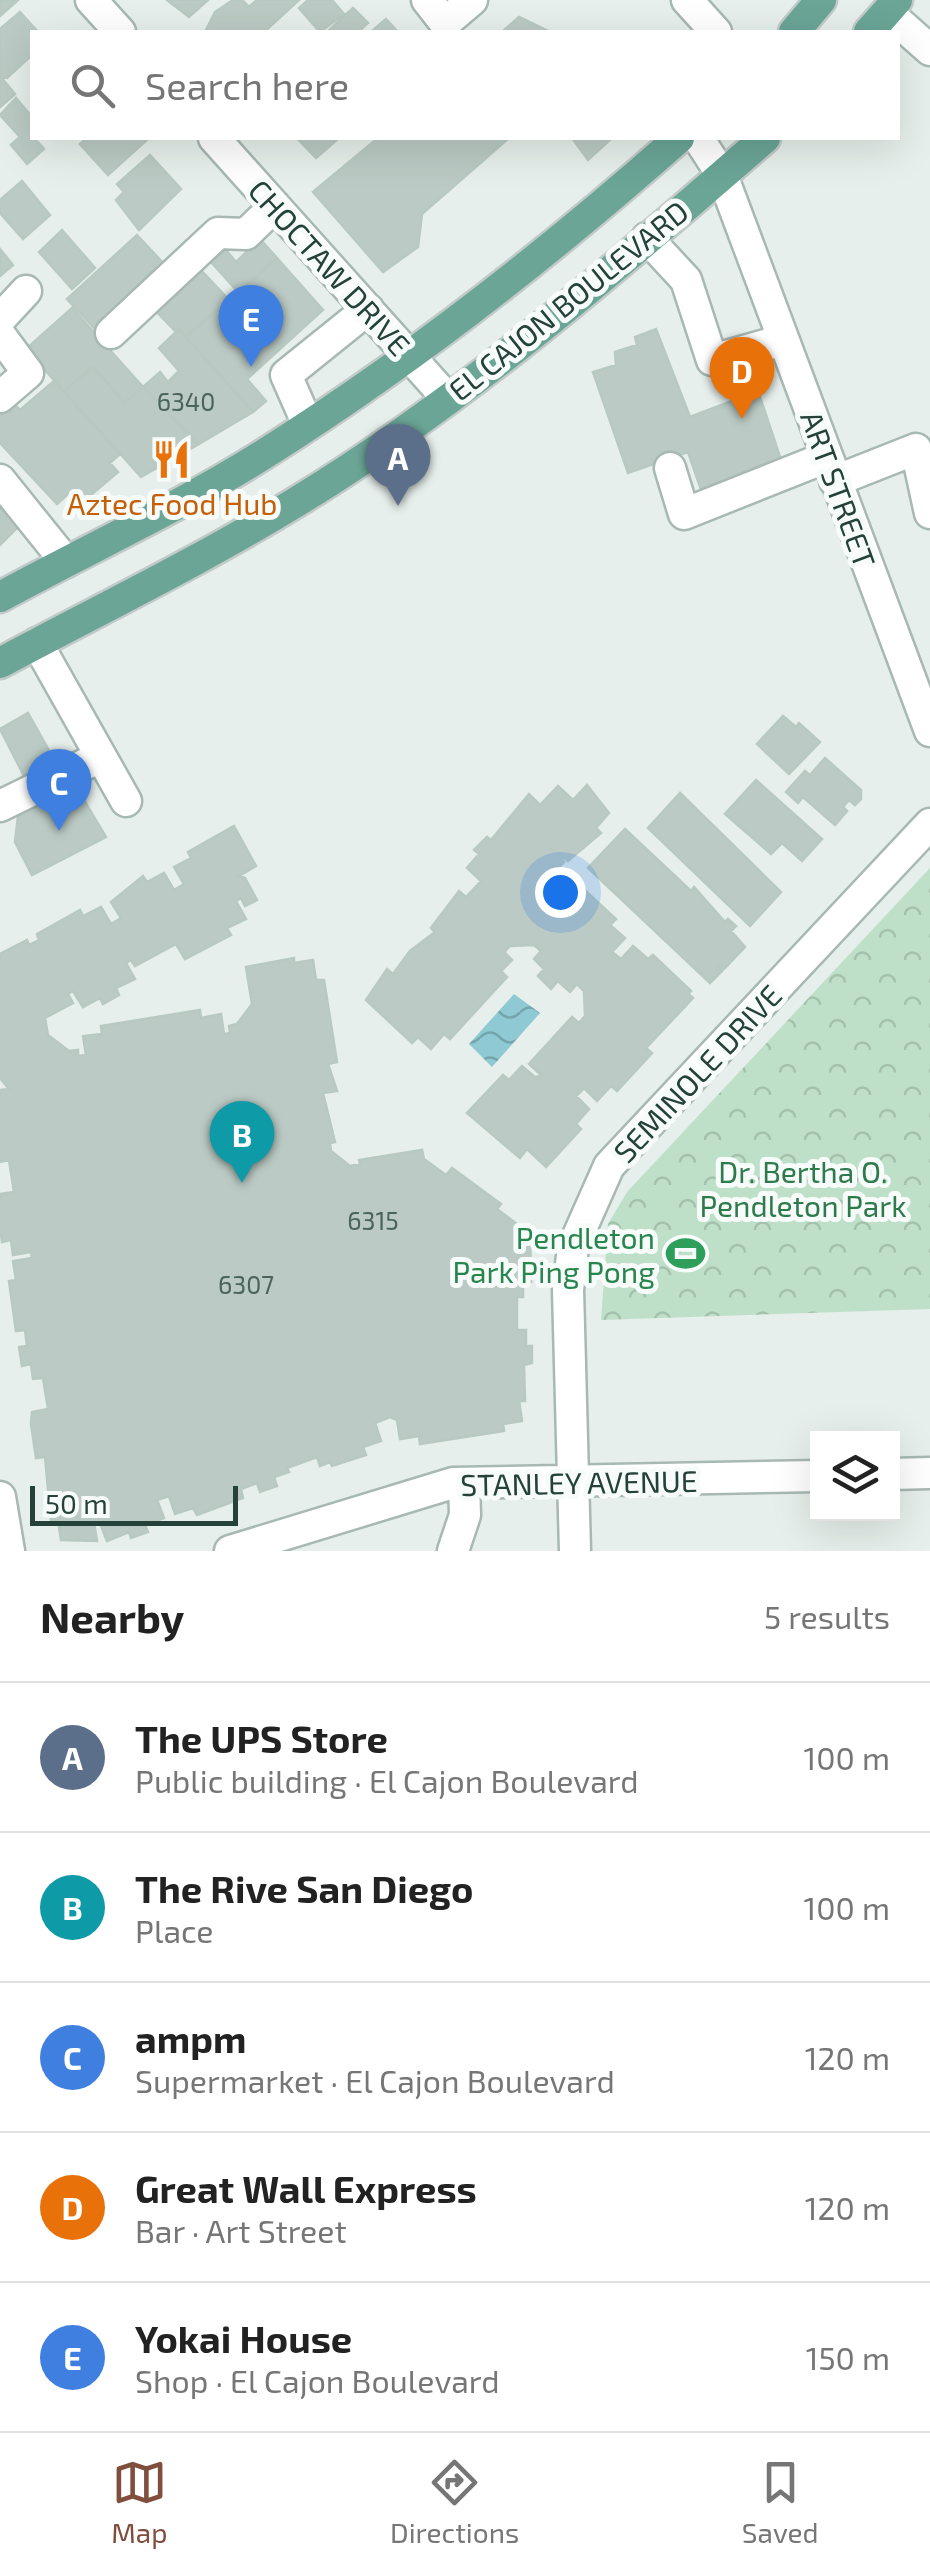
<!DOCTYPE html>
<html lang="en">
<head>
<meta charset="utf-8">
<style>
  body { margin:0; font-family:"Exo 2",sans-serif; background:#f6f6f6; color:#222 }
  .controls { position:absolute; right:30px; bottom:30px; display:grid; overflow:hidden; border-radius:0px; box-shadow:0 10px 40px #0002 }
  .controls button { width:90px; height:90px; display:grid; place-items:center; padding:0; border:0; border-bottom:2px solid #e0e0e0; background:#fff; color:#222; font:50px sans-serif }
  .scale { position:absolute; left:30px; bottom:25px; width:208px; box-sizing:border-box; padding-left:10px; border:5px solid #24423a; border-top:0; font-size:28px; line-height:35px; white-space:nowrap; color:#24423a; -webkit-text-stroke:8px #f7fbf9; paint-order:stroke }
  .you { position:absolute; left:560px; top:892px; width:35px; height:35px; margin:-25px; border:8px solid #fff; border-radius:50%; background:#1a73e8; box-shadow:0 0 0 15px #1a73e833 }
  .badge { display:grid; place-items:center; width:65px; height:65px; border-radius:50%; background:#804e3d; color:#fff; font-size:32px; font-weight:700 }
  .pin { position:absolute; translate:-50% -82px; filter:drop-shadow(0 2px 5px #0008) }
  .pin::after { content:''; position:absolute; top:52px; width:35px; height:30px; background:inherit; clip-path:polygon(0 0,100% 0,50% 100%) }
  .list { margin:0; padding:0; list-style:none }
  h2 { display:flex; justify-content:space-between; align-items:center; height:130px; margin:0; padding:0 40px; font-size:42px }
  h2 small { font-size:32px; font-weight:400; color:#767676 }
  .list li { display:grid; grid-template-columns:65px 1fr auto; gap:30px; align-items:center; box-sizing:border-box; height:150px; padding:0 40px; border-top:2px solid #e0e0e0 }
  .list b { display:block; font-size:38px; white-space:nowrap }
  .list p { margin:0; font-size:32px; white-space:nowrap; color:#767676 }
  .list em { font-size:32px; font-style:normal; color:#767676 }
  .icon { flex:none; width:55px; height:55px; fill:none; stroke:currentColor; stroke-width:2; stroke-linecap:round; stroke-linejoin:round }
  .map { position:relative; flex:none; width:930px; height:1551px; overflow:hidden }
  .search { position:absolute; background:#fff; box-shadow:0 10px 40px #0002; left:30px; right:30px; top:30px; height:110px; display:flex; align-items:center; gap:25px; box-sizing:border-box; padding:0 35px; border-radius:0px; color:#767676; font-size:38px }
  .sheet { height:880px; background:#fff }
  nav { display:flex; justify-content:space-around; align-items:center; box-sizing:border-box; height:140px; border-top:2px solid #e0e0e0; background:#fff; font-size:28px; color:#767676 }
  nav a { display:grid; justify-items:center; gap:5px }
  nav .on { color:#804e3d }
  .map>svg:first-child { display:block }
  .park { fill:url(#park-crowns) }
  .water { fill:url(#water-waves) }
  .building { fill:#bbcac4; stroke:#b8c9c2; stroke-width:2.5 }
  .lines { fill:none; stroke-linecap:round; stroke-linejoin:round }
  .minor-casing { stroke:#a8b8b2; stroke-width:35 }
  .major-casing { stroke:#c2cac8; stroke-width:35 }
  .minor { stroke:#fff; stroke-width:30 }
  .major { stroke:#6aa596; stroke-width:30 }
  .labels { text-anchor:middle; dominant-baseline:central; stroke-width:10; stroke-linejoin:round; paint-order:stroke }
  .number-label { font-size:25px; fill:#4a645c }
  .street-label { font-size:30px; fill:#24423a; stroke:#f7fbf9 }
  .food-label { font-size:30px; fill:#c56008; stroke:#f7fbf9 }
  .park-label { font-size:30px; fill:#2d7a4b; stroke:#f7fbf9 }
  .leisure-label { font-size:30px; fill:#27864d; stroke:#f7fbf9; text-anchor:end }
</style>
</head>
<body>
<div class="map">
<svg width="930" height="1551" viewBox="0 0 930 1551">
  <defs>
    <pattern id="park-crowns" width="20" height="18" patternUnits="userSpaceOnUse" patternTransform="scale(2.5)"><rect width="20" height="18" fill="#bfe0c8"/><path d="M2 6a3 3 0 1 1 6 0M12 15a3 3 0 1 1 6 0" fill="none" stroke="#a4c1ad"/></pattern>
    <pattern id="water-waves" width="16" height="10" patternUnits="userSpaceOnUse" patternTransform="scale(2.5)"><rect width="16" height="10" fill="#8ec9d4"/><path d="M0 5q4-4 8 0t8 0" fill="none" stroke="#74a5ad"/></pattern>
  </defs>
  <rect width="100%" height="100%" fill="#e6efeb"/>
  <path class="park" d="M930 868V1309L601 1320 608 1224 627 1192Z"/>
  <path class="water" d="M514 994 540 1013 492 1067 469 1044Z"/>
  <path class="building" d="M0 0H18L0 16Z
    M167 0H208L189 17Z
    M233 0H242L249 7 257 0H299L264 32H205L215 12Z
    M308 0H332L344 14 320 32 299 8Z
    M353 8 368 23 358 32H327Z
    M20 12 38 32H32V55L7 78 0 77V29Z
    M519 17 550 32H502Z
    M386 19 398 32H371Z
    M1 77 15 94 0 107V78Z
    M16 98 32 117V138H39L36 140 44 149 27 164 11 145 20 137 0 115Z
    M87 138H149L108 175 80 144Z
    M297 138H339L316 158Z
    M378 138H509L422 214 418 247 383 272 313 192Z
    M572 138H612L588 160Z
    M150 155 181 189 139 230 116 200 124 192 117 184Z
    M22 181 50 215 23 239 0 213V200Z
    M62 230 95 268 72 289 39 252Z
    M137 235 164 264 94 328 67 299Z
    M260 239 277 258 239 293 212 263 226 250 236 262Z
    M0 249 13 265 0 276Z
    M277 258 323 310 247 379 266 401 253 412 186 337Z
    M200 269 228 299 186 337 179 329 176 332 155 310Z
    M72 308 143 387 125 403 93 367 64 391 26 349Z
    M179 329 253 412 199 444 143 387 160 372 168 382 179 371 159 348Z
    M656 329 690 417 758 391 781 460 705 501 688 452 628 473 593 372 616 365 615 352 637 345 635 337Z
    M93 367 125 403 143 387 199 444 141 477 64 391Z
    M54 381 120 454 110 463 118 472 80 504 69 493 57 504 0 443V416L14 404 20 410Z
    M0 503 20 525 0 545Z
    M28 713 55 761 25 778 0 729Z
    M783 716 796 727 799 723 820 742 789 774 757 744Z
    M825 758 861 790V799L855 805 849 800 843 807 847 811 835 825 803 797 798 803 786 792 805 771 810 775Z
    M756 780 822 839 802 861 782 843 771 854 725 814Z
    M75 785 106 837 32 875 15 842 18 816Z
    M587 785 609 813 596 828 601 833 568 861 550 848 564 862 558 868 559 893 564 897 577 883 616 919 610 925 625 938 612 952 621 959 633 946 648 959 653 955 691 991 688 994 693 998 646 1048 652 1053 617 1091 611 1086 597 1101 584 1088 576 1096 589 1109 576 1124 581 1129 546 1167 527 1149 520 1158 467 1113 503 1075 509 1080 522 1066 536 1078 540 1074 529 1064 572 1017 579 1023 585 1016 584 991 577 984 570 992 558 981 551 989 538 976 544 969 534 959 541 951 534 945 510 946 504 952 512 960 501 971 507 977 450 1039 444 1034 431 1049 418 1037 412 1043 366 1000 387 969 393 974 410 951 435 932 431 928 459 891 466 897 481 881 467 868 479 854 474 850 487 837 491 840 529 794 540 805 558 786 573 800Z
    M680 793 781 892 750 926 648 828Z
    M234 826 256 866 239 876 245 878 257 900 245 906 241 898 236 901 246 919 227 928 231 935 185 959 176 944 135 966 131 960 126 963 135 979 116 988 119 995 103 1004 100 998 83 1007 73 991 68 994 73 1003 45 1018 48 1035 69 1051 78 1050V1056L86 1055 83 1036 102 1034 101 1026 200 1010 201 1018 221 1014 224 1034 230 1033 229 1026 237 1024 252 1004 246 967 294 958V963L313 960 316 980H324L337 1062 328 1064 337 1091 323 1093 335 1142 330 1143 331 1151 350 1166 360 1164 359 1160 422 1150 424 1159 446 1175 452 1168 501 1204 497 1209 530 1234 531 1282H523V1297H517V1330H526V1346H532V1363L524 1365 525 1401H519L522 1421 503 1424 504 1431 420 1444 419 1436 400 1439 397 1420 390 1417 375 1423 381 1441 363 1447 366 1455 332 1466 330 1462 320 1466 317 1457 287 1468 289 1472 274 1477 277 1486 260 1492 257 1483 241 1489 243 1498 197 1515 193 1508 175 1514 169 1496 157 1500 164 1518 145 1525 148 1532 131 1538 129 1532 107 1541 99 1521 94 1522 97 1541 61 1540 58 1521H51L45 1457 36 1458 31 1424 32 1412 48 1409 43 1378 33 1379 31 1364 22 1366 19 1347 27 1346 25 1330 16 1331 9 1281 16 1280 13 1261 32 1258 31 1252 13 1255 11 1240 2 1242 0 1228V1194L14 1192 9 1160 0 1162V1090L9 1089 0 1078V954L27 940 29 945 39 940 37 934 80 910 83 916 101 907 111 924 121 918 111 902 143 876 147 882 164 873 174 890 184 884 174 867 191 858 188 852Z
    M625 829 691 891 694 887 725 922 728 919 736 926 731 931 745 947 724 969 717 966 722 971 710 983 588 868Z"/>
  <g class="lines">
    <defs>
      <path id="minor" d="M91 0 120 32
        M427 0 445 23 472 0
        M687 0 716 32
        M887 12 930 50
        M214 138 446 397
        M698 138 722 175 930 731
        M647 238 686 280 712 360 783 340
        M0 319 26 291
        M111 333 218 233 246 234 275 206
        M0 335 28 373 0 397
        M308 425 286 375 368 309
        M670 468 684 514 827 457
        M0 480 66 562
        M835 481 916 449 930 513
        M37 643 126 801
        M0 806 100 757
        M892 1474 930 1473
        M0 1497 9 1551
        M230 1551 453 1483 818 1476
        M453 1551 465 1515 464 1483
        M575 1551 568 1290 573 1247 609 1166 930 824"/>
      <path id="major" d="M794 32 821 0
        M869 32 897 0
        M0 597C86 550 178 508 261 456 409 363 549 253 679 138
        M0 663C97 611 198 562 293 504 462 402 616 268 765 138"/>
    </defs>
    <use href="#minor" class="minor-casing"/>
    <use href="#major" class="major-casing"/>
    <use href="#minor" class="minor"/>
    <use href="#major" class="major"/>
  </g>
  <defs>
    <symbol id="restaurant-bare" viewBox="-9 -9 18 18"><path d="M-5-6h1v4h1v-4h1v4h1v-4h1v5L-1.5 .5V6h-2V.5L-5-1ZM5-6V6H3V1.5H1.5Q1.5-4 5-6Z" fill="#e8710a" stroke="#f7fbf9" stroke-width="2.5" paint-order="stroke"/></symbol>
    <symbol id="stadium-bare" viewBox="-9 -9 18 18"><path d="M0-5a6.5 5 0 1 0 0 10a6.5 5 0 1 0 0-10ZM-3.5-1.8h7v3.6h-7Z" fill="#2e9e5b" stroke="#f7fbf9" stroke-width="2.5" paint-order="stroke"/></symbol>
  </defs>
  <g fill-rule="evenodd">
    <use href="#restaurant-bare" x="144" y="432" width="55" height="55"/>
    <use href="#stadium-bare" x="658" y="1226" width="55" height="55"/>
  </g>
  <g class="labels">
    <g class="number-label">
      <text x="186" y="401">6340</text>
      <text x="373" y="1220">6315</text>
      <text x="246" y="1284">6307</text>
    </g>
    <g class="street-label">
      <text transform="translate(330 267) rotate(48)">CHOCTAW DRIVE</text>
      <text transform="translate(568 300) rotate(-39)">EL CAJON BOULEVARD</text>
      <text transform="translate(839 489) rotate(70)">ART STREET</text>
      <text transform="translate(697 1073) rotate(-47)">SEMINOLE DRIVE</text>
      <text transform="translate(579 1482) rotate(-1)">STANLEY AVENUE</text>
    </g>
    <g class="food-label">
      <text x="172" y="503">Aztec Food Hub</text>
    </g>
    <g class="park-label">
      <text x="803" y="1171">Dr. Bertha O.<tspan x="803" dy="34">Pendleton Park</tspan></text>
    </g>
    <g class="leisure-label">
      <text x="655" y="1237">Pendleton<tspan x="655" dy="34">Park Ping Pong</tspan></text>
    </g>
  </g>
</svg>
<div class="controls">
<button><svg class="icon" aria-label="layers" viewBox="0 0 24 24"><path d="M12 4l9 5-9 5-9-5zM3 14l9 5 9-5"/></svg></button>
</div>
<div class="scale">50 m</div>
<div class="you"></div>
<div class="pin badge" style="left:398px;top:506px;background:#5c6f8a">A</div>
<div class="pin badge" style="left:242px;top:1183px;background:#0f9aa8">B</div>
<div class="pin badge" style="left:59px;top:831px;background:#3f7fe0">C</div>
<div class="pin badge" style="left:742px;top:419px;background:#e8710a">D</div>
<div class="pin badge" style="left:251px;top:367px;background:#3f7fe0">E</div>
<div class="search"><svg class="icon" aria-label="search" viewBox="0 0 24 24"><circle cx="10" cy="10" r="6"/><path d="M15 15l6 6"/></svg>Search here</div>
</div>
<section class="sheet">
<h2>Nearby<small>5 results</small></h2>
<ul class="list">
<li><span class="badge" style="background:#5c6f8a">A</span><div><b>The UPS Store</b><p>Public building · El Cajon Boulevard</p></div><em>100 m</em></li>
<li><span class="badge" style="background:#0f9aa8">B</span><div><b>The Rive San Diego</b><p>Place</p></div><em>100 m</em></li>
<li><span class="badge" style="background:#3f7fe0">C</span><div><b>ampm</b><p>Supermarket · El Cajon Boulevard</p></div><em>120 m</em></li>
<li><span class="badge" style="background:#e8710a">D</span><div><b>Great Wall Express</b><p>Bar · Art Street</p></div><em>120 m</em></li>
<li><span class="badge" style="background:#3f7fe0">E</span><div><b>Yokai House</b><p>Shop · El Cajon Boulevard</p></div><em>150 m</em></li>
</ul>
</section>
<nav>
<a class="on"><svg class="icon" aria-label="map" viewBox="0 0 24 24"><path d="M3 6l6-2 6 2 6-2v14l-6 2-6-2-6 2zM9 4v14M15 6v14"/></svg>Map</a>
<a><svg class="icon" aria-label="directions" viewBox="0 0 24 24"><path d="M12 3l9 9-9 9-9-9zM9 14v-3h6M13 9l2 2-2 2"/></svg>Directions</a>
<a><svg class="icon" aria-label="saved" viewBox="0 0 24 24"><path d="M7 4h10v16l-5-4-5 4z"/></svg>Saved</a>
</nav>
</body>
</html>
